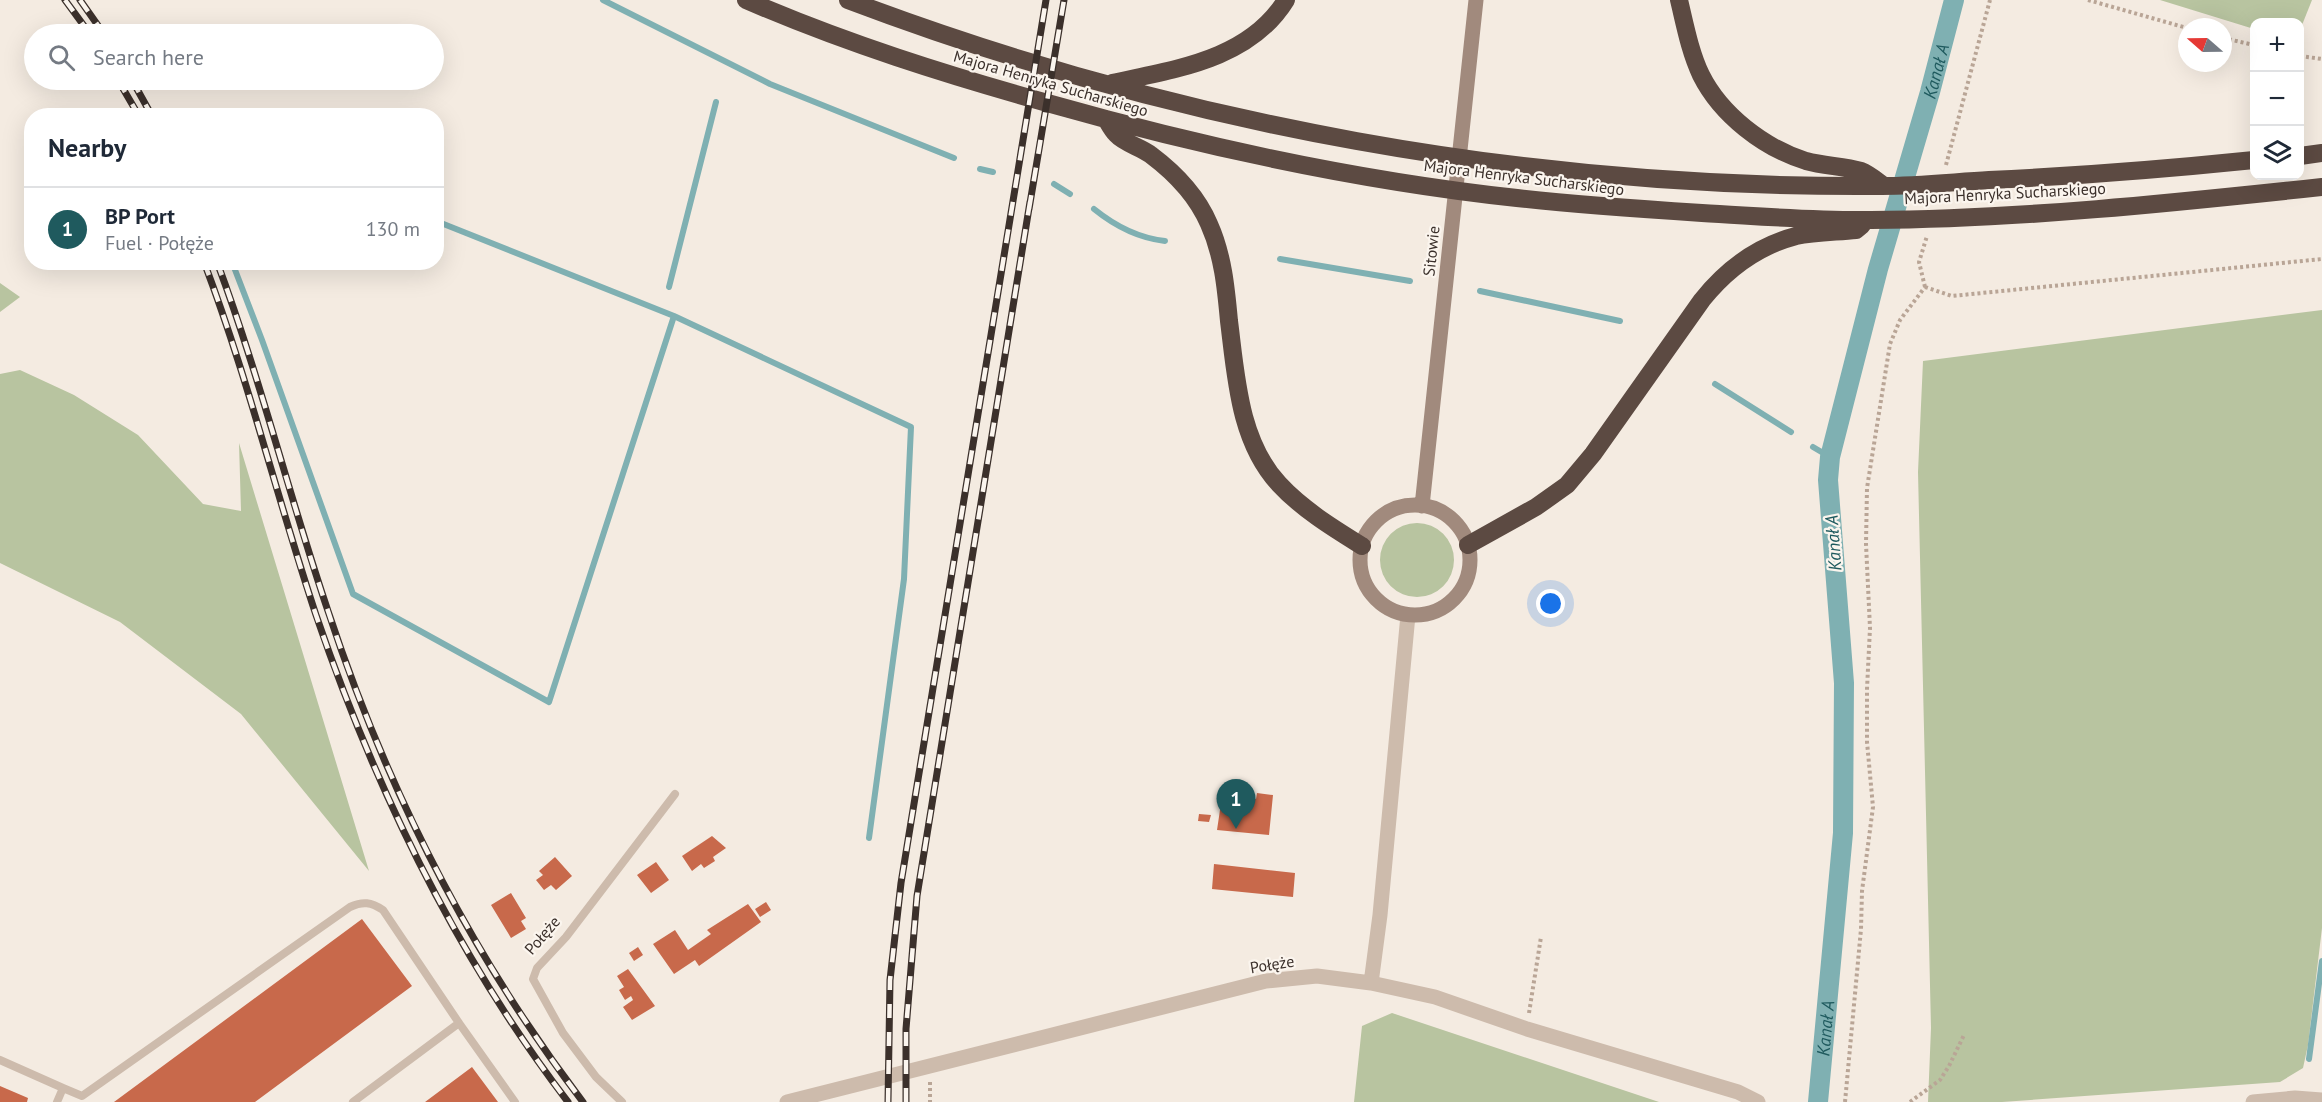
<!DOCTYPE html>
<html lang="en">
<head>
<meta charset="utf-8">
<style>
  body { margin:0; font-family:"PT Sans",sans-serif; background:#f6f6f7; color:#1f2937 }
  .controls { position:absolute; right:18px; top:18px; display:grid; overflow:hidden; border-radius:12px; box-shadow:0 6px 24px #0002 }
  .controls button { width:54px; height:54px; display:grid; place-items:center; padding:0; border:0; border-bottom:2px solid #e0e1e3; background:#fff; color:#1f2937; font:30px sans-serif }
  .compass { position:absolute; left:2178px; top:18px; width:54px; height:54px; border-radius:50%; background:#fff; box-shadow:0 6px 24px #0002; rotate:290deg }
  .you { position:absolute; left:1551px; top:604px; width:21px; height:21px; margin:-15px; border:4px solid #fff; border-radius:50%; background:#1a73e8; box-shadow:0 0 0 9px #1a73e833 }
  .badge { display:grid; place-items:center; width:39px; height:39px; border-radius:50%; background:#1f5a5e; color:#fff; font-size:20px; font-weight:700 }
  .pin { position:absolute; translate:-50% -50px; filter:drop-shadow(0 2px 3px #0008) }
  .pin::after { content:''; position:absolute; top:32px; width:21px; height:18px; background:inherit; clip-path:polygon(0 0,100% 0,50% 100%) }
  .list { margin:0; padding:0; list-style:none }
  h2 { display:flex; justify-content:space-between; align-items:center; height:78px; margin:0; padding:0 24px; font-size:26px }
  h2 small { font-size:20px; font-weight:400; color:#747a83 }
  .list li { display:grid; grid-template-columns:39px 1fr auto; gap:18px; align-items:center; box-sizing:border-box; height:84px; padding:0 24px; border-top:2px solid #e0e1e3 }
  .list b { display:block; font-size:22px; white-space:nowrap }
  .list p { margin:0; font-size:20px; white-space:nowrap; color:#747a83 }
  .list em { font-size:20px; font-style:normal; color:#747a83 }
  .icon { flex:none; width:33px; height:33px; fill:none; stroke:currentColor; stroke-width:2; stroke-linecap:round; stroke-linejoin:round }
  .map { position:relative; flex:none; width:2322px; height:1102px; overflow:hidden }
  .search { position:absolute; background:#fff; box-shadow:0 6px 24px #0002; left:24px; top:24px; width:420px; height:66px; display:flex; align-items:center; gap:15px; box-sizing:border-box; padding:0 21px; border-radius:33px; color:#747a83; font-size:22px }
  .panel { position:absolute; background:#fff; box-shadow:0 6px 24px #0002; left:24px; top:108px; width:420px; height:162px; border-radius:24px }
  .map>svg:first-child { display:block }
  .green { fill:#b8c4a0 }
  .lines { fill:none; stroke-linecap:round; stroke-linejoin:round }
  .stream { stroke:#7fb0b2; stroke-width:6 }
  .canal { stroke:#7fb0b2; stroke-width:20 }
  .building { fill:#c8694b }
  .path { stroke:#b9a596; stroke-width:4; stroke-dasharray:3 3; stroke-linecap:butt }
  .lane { stroke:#cdbbac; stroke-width:8 }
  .street { stroke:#cdbbac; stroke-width:15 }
  .secondary { stroke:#a18a7d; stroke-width:15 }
  .highway { stroke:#5c4a42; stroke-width:18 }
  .rail-casing { stroke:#3b302b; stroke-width:7 }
  .rail { stroke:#fbf5ee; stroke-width:4.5; stroke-dasharray:14; stroke-linecap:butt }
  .labels { text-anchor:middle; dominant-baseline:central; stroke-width:4.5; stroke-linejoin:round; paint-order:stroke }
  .street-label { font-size:16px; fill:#3b302b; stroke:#fbf5ee }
  .water-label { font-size:18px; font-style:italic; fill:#1f5a5e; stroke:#fbf5ee }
</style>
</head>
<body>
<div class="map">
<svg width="2322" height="1102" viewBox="0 0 2322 1102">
  <rect width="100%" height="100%" fill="#f4ebe1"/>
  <path class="green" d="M2160 0H2312L2300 30V22H2254V29Z
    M0 283 20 297 0 312Z
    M2322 310V928L2308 1045 2303 1068 2280 1082 2002 1102H1928L1931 1028 1918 472 1923 361Z
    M20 370 74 395 138 435 203 504 241 511 239 443 369 871 241 714 120 622 0 563V374Z
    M1380 560a37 37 0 1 1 74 0a37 37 0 1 1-74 0Z
    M1392 1013 1659 1102H1354L1362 1026Z"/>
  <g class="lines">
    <path class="stream" d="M603 0 770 84 954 158
      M980 169 993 172
      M1054 184 1070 194
      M1094 209C1115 226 1138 238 1165 241
      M1280 259 1410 281
      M232 262 262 340 353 594 549 702 674 316 436 221
      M669 287 716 102
      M1480 291 1620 321
      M674 316 911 427 904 579 869 838
      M1715 384 1791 432
      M1813 447 1830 457
      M2309 1059 2322 961"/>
    <path class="canal" id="s1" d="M1818 1102 1843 833 1844 683 1828 480 1830 457 1878 269 1930 92 1954 0"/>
  </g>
  <path class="building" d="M1223 790 1232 791 1231 797 1256 799 1257 793 1273 795 1269 835 1217 830Z
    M1199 814 1211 815 1209 822 1198 821Z
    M712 836 726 848 713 857 715 861 704 868 701 864 692 871 682 856Z
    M555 857 572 876 556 890 551 885 544 890 536 880 543 875 539 871Z
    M656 862 669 880 651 893 637 875Z
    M1214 864 1295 873 1293 897 1212 889Z
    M511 893 526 918 521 921 526 929 511 938 491 905Z
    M766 902 771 910 760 917 755 909Z
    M748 904 761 922 699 966 695 960 674 974 653 944 675 930 688 950 711 934 707 930Z
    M362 919 412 986 255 1102H114Z
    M638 947 643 955 634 961 629 953Z
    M628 969 655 1006 632 1020 623 1007 633 1000 631 996 625 1000 619 990 624 987 617 976Z
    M472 1067 498 1102H425Z
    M0 1086 28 1098 27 1102H0Z"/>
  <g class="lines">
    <path class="path" d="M2088 0 2187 28
      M2223 38 2254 45
      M2300 56 2322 59
      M1946 165 1990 0
      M1925 287 1952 296 2322 259
      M1925 287 1919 262 1927 236
      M1529 1013 1541 937
      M930 1082V1102
      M1845 1102 1861 929 1862 891 1873 807 1867 742V689L1870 628 1866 544 1867 488 1890 344 1900 320 1925 287
      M1910 1102 1940 1080 1949 1066 1964 1035"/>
    <path class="lane" d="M0 1060 63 1088 57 1102
      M63 1088 82 1096 350 907C363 901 371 902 383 910L459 1023 515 1102
      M353 1102 459 1023
      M622 1102 596 1077 563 1033 533 979 537 968 566 937 675 794"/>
    <path class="street" d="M1371 983 1380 915 1408 615
      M787 1102 1266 981 1317 976 1371 983 1435 997 1527 1029 1738 1092 1758 1102
      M2253 1102 2295 1098 2322 1100"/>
    <path class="secondary" d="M1360 560a55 55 0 1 1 110 0a55 55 0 1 1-110 0Z
      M1422 506 1476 0"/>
    <path class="highway" d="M746 0C845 43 947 75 1051 104 1203 147 1360 181 1517 198 1579 205 1640 209 1702 213 1758 216 1815 221 1871 220 2022 219 2172 203 2322 187
      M848 0C1178 125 1529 189 1882 186 1918 186 1954 182 1989 180 2078 176 2166 169 2254 160
      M1679 0C1685 25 1690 52 1701 75 1721 115 1764 148 1806 161 1824 166 1843 166 1861 171 1869 174 1877 181 1884 186
      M1112 83C1175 69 1249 60 1286 0
      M1106 119C1109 124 1112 130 1116 134 1125 144 1141 147 1151 155 1175 173 1197 196 1209 224 1223 255 1226 288 1229 321 1236 376 1239 441 1279 484 1302 509 1333 528 1362 546
      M2300 156 2322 153
      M1468 545 1536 507 1567 485 1593 454 1702 300C1726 270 1758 246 1796 236 1815 232 1837 232 1856 230L1862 225"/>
    <defs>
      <path id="rail" d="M65 0 90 34
        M80 0 104 34
        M118 80 139 116
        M132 80 152 116
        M1029 209 1064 0
        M204 262C248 378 277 498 316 615 375 788 457 957 568 1102
        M217 262C260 377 289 496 328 611 386 787 471 955 583 1102
        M888 1102 890 980 901 883 1046 0
        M906 1102V1029L917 896 1030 202"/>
    </defs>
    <use href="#rail" class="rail-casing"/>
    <use href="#rail" class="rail"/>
  </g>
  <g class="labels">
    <g class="street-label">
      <text transform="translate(1051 83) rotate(16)">Majora Henryka Sucharskiego</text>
      <text transform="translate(1524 177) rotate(7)">Majora Henryka Sucharskiego</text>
      <text transform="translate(2005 193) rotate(-3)">Majora Henryka Sucharskiego</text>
      <text transform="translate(1431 251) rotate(-84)">Sitowie</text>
      <text transform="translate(542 935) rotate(-49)">Połęże</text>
      <text transform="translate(1272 964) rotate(-9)">Połęże</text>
    </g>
    <g class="water-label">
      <text stroke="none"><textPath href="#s1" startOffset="1047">Kanał A</textPath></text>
      <text transform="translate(1833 543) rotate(-94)">Kanał A</text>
      <text stroke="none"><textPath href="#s1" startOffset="74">Kanał A</textPath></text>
    </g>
  </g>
</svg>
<div class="controls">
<button>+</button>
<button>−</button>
<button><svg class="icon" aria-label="layers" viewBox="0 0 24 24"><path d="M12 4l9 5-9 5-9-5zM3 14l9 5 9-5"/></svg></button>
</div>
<svg class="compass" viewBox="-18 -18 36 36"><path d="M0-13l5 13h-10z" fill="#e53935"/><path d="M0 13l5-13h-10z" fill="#747a83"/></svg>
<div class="you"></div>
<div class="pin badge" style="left:1236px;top:829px">1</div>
<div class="search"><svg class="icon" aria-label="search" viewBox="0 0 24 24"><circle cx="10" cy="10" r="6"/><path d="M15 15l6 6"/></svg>Search here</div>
<section class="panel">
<h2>Nearby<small></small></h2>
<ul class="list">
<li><span class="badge">1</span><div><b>BP Port</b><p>Fuel · Połęże</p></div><em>130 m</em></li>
</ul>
</section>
</div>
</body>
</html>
